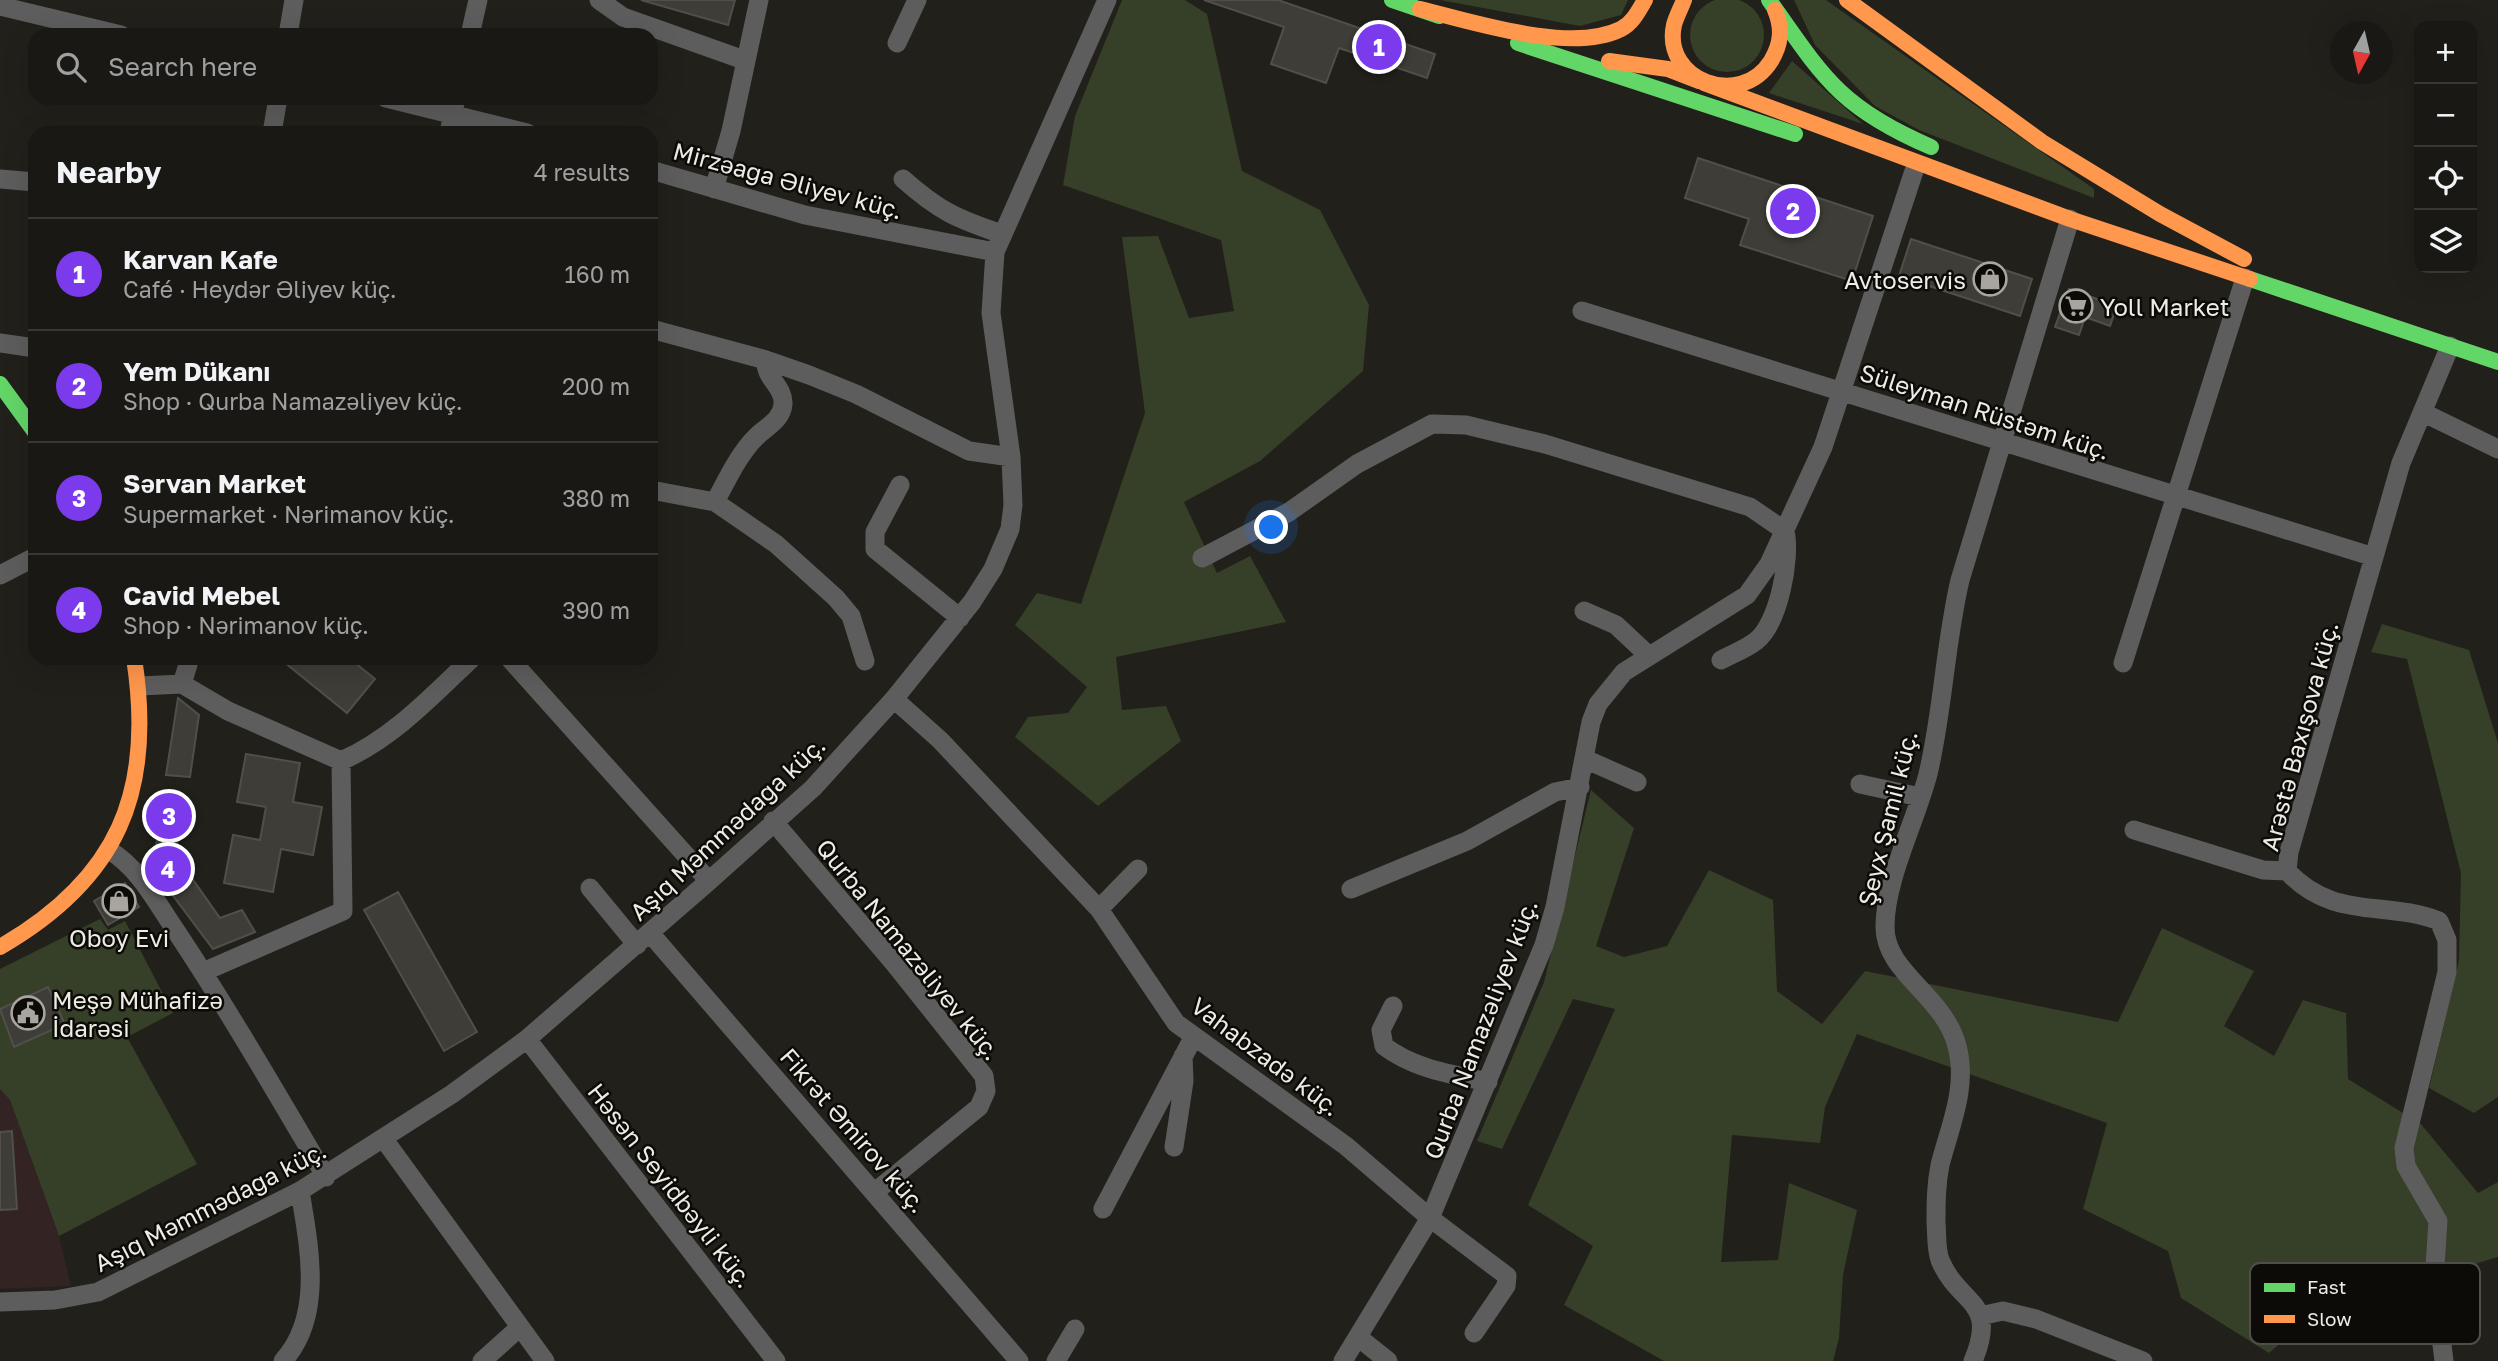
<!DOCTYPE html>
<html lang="en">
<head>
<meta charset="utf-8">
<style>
  body { margin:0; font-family:"Golos Text",sans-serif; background:#272522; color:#f1f3f6 }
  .controls { position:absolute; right:21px; top:21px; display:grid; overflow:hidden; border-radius:14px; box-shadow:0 7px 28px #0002 }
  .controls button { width:63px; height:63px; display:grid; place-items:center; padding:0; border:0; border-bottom:2px solid #383734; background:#1a1814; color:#f1f3f6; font:35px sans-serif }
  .compass { position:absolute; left:2330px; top:21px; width:63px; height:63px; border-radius:50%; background:#1a1814; box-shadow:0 7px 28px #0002; rotate:188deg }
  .you { position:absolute; left:1272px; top:528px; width:24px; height:24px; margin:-18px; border:5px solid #fff; border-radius:50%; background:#1a73e8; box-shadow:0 0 0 10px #1a73e833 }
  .badge { display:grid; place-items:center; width:46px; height:46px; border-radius:50%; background:#7c3aed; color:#fff; font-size:23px; font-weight:700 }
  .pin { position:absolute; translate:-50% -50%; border:4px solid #fff; box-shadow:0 2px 7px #0006 }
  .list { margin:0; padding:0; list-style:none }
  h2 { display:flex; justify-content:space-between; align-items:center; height:91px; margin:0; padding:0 28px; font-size:30px }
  h2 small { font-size:23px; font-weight:400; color:#9fa0a0 }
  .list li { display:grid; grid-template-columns:46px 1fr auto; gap:21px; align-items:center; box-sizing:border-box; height:112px; padding:0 28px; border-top:2px solid #383734 }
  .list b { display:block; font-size:26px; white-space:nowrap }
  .list p { margin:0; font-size:23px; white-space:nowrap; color:#9fa0a0 }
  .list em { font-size:23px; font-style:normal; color:#9fa0a0 }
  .icon { flex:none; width:38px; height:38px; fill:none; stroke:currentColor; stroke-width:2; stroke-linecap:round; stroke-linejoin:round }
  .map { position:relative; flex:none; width:2498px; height:1361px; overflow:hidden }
  .search { position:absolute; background:#1a1814; box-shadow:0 7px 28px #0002; left:28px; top:28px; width:630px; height:77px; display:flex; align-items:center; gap:18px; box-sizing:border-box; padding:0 24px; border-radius:21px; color:#9fa0a0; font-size:26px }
  .panel { position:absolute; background:#1a1814; box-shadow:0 7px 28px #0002; left:28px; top:126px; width:630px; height:539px; border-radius:21px }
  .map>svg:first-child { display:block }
  .education { fill:#332322 }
  .green { fill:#363f27 }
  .building { fill:#3e3d37; stroke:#514f4a; stroke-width:2 }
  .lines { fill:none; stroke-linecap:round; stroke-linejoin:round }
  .street { stroke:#5e5d5e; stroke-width:19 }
  .fast { stroke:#63d668; stroke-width:16 }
  .slow { stroke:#ff974d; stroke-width:16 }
  .labels { text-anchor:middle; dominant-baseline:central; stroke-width:5; stroke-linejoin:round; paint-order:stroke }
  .street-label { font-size:24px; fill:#eeece5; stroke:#0c0b07 }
  .poi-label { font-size:24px; fill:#eeece5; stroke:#0c0b07; text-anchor:start }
  .key { fill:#0c0b07; stroke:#504e4a; stroke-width:2 }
  .key-label { font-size:19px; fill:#eeece5 }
</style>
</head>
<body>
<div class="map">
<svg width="2498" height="1361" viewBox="0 0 2498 1361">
  <rect width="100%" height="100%" fill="#22201a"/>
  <path class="education" d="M0 1089 10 1100 59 1236 71 1286 0 1289Z"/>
  <path class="green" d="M1690 35a37 37 0 1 1 74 0a37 37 0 1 1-74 0Z
    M1122 0H1185L1207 14 1242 171 1320 210 1369 305 1363 371 1260 461 1184 502 1217 573 1250 556 1286 622 1116 657 1122 710 1166 706 1181 741 1098 806 1015 737 1028 717 1068 713 1087 687 1015 625 1037 593 1081 604 1145 413 1122 237 1158 236 1189 318 1234 311 1221 240 1063 185 1075 116Z
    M1440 0H1628L1621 15 1580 26Z
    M1794 0H1826L2094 189V198L1919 130 1875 106 1815 45Z
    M1792 61 1863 124 1769 93Z
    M2382 624 2469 650 2498 743V1097L2474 1113 2429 1088 2459 960 2461 873 2407 659 2371 652Z
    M1591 790 1634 828 1596 946 1624 957 1667 946 1709 870 1773 900 1777 991 1822 1024 1865 971 2118 1022 2162 928 2254 971 2224 1026 2274 1056 2303 1000 2346 1013 2348 1079 2421 1124 2478 1193 2498 1182V1257L2418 1281 2425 1344 2303 1324 2269 1353 2181 1298 2168 1251 2083 1209 2107 1123 1857 1034 1825 1107 1820 1143 1732 1135 1721 1262 1778 1260 1789 1183 1857 1210 1843 1275 1839 1338 1833 1361H1664L1564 1305 1593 1246 1528 1205 1615 1009 1573 999 1502 1149 1477 1141 1544 982Z
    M100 919 108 930 125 921 173 1013 127 1037 197 1164 59 1236 10 1100 0 1089V969Z"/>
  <path class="building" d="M641 0H735L728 25Z
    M1204 0H1278L1435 54 1427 78 1339 48 1326 83 1271 64 1284 27Z
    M1698 158 1873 216 1852 281 1740 245 1749 219 1685 198Z
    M1911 239 2032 279 2020 316 1899 276Z
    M2069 289 2117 306 2110 326 2085 317 2079 335 2055 327Z
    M279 658H349L375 679 347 713Z
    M178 698 199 715 190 777 166 775Z
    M246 754 300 763 293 802 322 807 313 855 281 849 273 892 224 883 233 835 260 840 266 807 237 802Z
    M163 794 185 797 175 854 220 918 242 910 255 932 213 949 153 869Z
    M125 883 139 907 108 925 94 901Z
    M398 892 477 1032 444 1051 364 910Z
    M48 987 65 1024 14 1047 0 1009Z
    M12 1131 17 1209 0 1210V1132Z"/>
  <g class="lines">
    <path class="street" d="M599 0 623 17 744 60
      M0 6 121 35
      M288 35 294 0
      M470 35 478 0
      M897 43 917 0
      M386 98 527 133
      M272 133 278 98
      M449 133 456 98
      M651 170 805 215 995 252
      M0 179 35 182
      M903 179C939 211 957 219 1002 234
      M714 189 731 131 759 0
      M1582 311 2374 557
      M651 329 766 360 809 375 856 394 969 451 1011 457
      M0 343 35 348
      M2424 413 2498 449
      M900 485 875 532V549L960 618
      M651 490 715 502 776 544 836 598 851 616 865 661
      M715 502C727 480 738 455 756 437 766 427 782 420 783 404 784 386 764 378 766 360
      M1202 558 1289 512 1357 464 1432 424 1466 425 1545 444 1750 507 1785 531C1791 558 1779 623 1756 641 1746 649 1732 654 1721 660
      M0 575 35 557
      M1584 611 1616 625 1648 655
      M509 658 709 881
      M2123 663 2245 278
      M182 684 190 658
      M140 686 182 684 228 711 341 761
      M894 699 940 740 1099 909 1176 1023 1346 1146 1430 1218 1507 1276 1506 1286 1474 1333
      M1585 759 1637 782
      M1860 784 1920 797
      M773 821 894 963 984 1076 986 1091 979 1107 876 1191
      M2134 830 2263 870 2287 871
      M109 850C140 869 156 902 176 931 229 1011 277 1094 326 1177
      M590 888 637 945
      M1351 889 1467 841 1555 792 1580 787
      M1099 909 1138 869
      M650 933 1019 1361
      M203 972 343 911 341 761C392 739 432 696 472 658
      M1393 1006 1381 1030 1384 1046C1414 1069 1451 1074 1488 1082
      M527 1039 776 1361
      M383 1138 545 1361
      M1174 1147 1184 1081 1183 1056
      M1103 1209 1193 1038
      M0 1302 55 1300 98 1292 300 1191 452 1094 527 1039 709 881 813 788 894 699 972 602 993 569 1010 529 1013 505 1011 457 991 313 995 252 1107 0
      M1980 1316 2003 1311 2036 1319 2143 1361
      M1358 1337 1388 1361
      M283 1361C324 1316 309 1246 300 1191
      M482 1361 520 1327
      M1056 1361 1075 1329
      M1343 1361 1430 1218 1544 945 1555 907 1591 722 1598 704 1624 672 1747 595 1769 564 1823 447 1914 171
      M1973 1361C1999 1299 1959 1306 1940 1260 1936 1249 1937 1235 1936 1223 1936 1203 1936 1185 1940 1165 1950 1126 1968 1087 1957 1046 1944 995 1885 973 1885 927 1885 879 1916 821 1928 774 1943 711 1945 644 1960 580L2070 219
      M2444 1361 2434 1281 2438 1221 2406 1166 2404 1148 2447 972V940L2439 921C2386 900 2333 921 2287 871L2289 852 2401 463 2450 346"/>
    <path class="fast" d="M1392 0 1439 16
      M1769 0C1823 77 1840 108 1931 147
      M1518 43 1795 134
      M2250 279 2498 362
      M0 384 35 432"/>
    <path class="slow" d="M1684 0C1681 8 1676 17 1674 25 1662 80 1740 110 1771 61 1781 44 1783 29 1775 10
      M1847 0 2042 142 2160 214 2244 259
      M1420 9C1473 22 1571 54 1621 29 1633 23 1639 10 1645 0
      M1609 61 1668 69 1699 81
      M1704 83 2070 219 2250 279
      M0 947C118 879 155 792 134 658"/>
  </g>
  <defs>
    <symbol id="shop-ring" viewBox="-11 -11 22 22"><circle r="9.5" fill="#0c0b07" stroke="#a7a59e" stroke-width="1.5"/><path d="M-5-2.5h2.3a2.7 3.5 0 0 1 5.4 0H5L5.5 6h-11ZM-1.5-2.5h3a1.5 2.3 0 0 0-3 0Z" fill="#a7a59e"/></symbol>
    <symbol id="supermarket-ring" viewBox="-11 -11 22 22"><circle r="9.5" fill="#0c0b07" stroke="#a7a59e" stroke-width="1.5"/><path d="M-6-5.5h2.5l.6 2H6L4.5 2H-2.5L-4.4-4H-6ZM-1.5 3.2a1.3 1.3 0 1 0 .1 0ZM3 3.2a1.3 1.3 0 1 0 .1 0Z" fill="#a7a59e"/></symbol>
    <symbol id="civic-ring" viewBox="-11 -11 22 22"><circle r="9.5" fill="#0c0b07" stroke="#a7a59e" stroke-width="1.5"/><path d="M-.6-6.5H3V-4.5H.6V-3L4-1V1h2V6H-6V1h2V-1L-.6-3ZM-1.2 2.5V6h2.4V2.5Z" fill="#a7a59e"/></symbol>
  </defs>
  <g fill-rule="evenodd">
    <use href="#shop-ring" x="1971" y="260" width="38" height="38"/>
    <use href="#supermarket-ring" x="2057" y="287" width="38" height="38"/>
    <use href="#shop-ring" x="100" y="882" width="38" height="38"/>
    <use href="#civic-ring" x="9" y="994" width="38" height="38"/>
  </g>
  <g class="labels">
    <g class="street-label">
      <text transform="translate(788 180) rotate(15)">Mirzəağa Əliyev küç.</text>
      <text transform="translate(1985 411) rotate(18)">Süleyman Rüstəm küç.</text>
      <text transform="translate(2299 736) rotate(-75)">Arəstə Baxışova küç.</text>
      <text transform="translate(1887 818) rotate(-76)">Şeyx Şamil küç.</text>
      <text transform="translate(727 828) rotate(-43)">Aşıq Məmmədağa küç.</text>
      <text transform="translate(909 949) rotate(51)">Qurba Namazəliyev küç.</text>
      <text transform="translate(1480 1029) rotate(-69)">Qurba Namazəliyev küç.</text>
      <text transform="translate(1266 1056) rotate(37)">Vahabzadə küç.</text>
      <text transform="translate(854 1130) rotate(49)">Fikrət Əmirov küç.</text>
      <text transform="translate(671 1185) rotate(52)">Həsən Seyidbəyli küç.</text>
      <text transform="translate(210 1206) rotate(-27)">Aşıq Məmmədağa küç.</text>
    </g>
    <g class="poi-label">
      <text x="1966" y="279" text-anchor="end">Avtoservis</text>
      <text x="2100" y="306">Yoll Market</text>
      <text x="119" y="937" text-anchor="middle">Oboy Evi</text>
      <text x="52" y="999">Meşə Mühafizə<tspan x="52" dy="28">İdarəsi</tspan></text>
    </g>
  </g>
  <rect x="2250" y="1263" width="230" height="81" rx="10" class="key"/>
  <rect x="2264" y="1283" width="31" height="9" fill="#63d668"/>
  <rect x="2264" y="1315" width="31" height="8" fill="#ff974d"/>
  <g class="key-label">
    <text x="2307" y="1294">Fast</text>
    <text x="2307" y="1326">Slow</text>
  </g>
</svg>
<div class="controls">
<button>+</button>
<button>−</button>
<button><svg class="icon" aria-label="locate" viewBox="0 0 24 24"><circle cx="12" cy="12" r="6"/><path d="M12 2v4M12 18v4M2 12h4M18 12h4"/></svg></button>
<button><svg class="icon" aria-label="layers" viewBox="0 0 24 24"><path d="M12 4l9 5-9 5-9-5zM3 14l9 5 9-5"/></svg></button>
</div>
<svg class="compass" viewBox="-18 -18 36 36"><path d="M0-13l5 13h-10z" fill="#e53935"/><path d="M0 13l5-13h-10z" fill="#9fa0a0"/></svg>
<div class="you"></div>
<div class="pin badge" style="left:1379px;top:47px">1</div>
<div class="pin badge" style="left:1793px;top:211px">2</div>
<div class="pin badge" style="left:169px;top:816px">3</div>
<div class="pin badge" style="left:168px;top:869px">4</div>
<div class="search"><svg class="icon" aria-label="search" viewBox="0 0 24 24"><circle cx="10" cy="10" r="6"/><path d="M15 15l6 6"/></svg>Search here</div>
<section class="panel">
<h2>Nearby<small>4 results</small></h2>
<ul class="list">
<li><span class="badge">1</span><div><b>Karvan Kafe</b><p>Café · Heydər Əliyev küç.</p></div><em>160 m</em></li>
<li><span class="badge">2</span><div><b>Yem Dükanı</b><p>Shop · Qurba Namazəliyev küç.</p></div><em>200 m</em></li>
<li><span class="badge">3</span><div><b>Sərvan Market</b><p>Supermarket · Nərimanov küç.</p></div><em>380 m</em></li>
<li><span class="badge">4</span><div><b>Cavid Mebel</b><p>Shop · Nərimanov küç.</p></div><em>390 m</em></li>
</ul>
</section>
</div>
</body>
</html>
